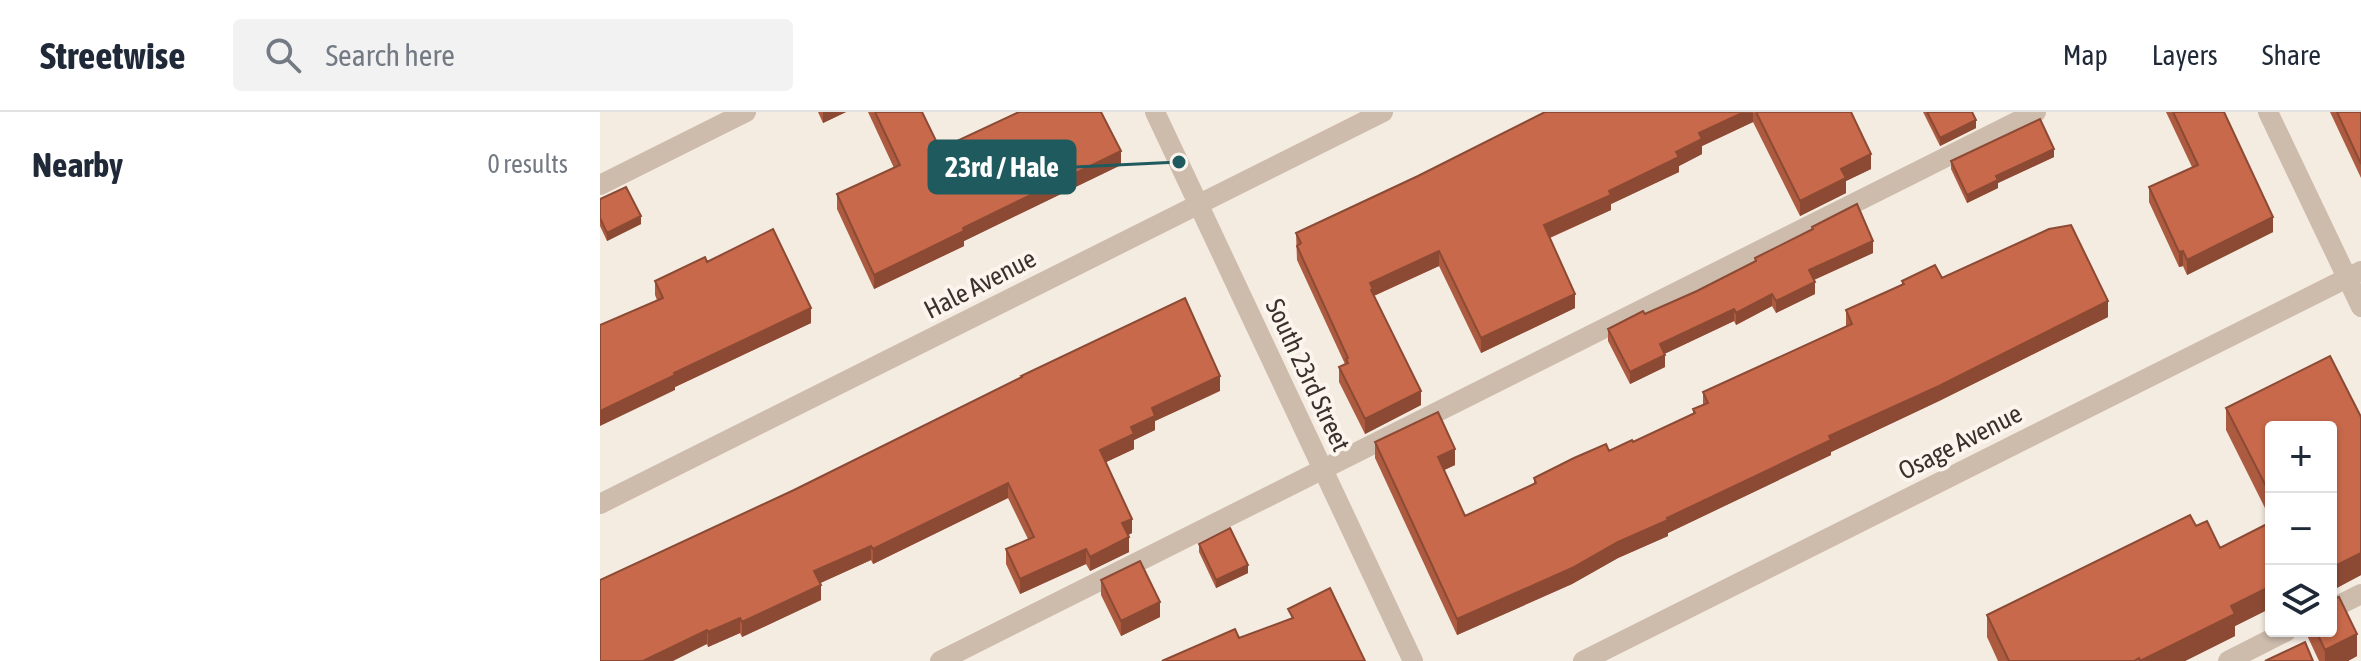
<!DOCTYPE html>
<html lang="en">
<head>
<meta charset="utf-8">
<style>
  body { margin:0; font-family:"Asap Condensed",sans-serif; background:#f2f2f3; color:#1f2937 }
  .controls { position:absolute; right:24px; bottom:24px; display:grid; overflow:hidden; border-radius:8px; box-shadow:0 2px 6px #0004 }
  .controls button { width:72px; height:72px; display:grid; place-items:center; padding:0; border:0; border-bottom:2px solid #e0e1e3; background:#fff; color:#1f2937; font:40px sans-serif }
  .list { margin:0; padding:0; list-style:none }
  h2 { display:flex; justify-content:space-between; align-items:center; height:104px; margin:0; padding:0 32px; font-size:34px }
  h2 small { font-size:26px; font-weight:400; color:#747a83 }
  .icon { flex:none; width:44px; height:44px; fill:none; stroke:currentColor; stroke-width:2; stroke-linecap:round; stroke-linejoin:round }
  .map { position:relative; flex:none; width:1761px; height:549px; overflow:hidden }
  header { display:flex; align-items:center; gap:48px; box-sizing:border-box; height:112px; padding:0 40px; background:#fff; border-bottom:2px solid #e0e1e3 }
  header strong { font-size:38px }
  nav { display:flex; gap:44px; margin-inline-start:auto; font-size:28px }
  .search { width:560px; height:72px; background:#f2f2f3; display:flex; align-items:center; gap:20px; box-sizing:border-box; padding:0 28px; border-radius:8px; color:#747a83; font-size:30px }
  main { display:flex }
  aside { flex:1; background:#fff }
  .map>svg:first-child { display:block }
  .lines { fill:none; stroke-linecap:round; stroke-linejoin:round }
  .service { stroke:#cdbbac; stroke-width:20 }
  .minor { stroke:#cdbbac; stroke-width:20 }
  .wall { fill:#ac5a40 }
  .shaded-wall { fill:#8c4a34 }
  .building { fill:#c8694b; stroke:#8c4a34; stroke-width:2 }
  .labels { text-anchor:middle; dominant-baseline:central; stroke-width:8; stroke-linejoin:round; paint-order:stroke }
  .street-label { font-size:26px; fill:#3b302b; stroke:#fbf5ee }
  .leader { fill:none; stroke:#1f5a5e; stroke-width:3 }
  .callout-dot { fill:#1f5a5e; stroke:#fbf5ee; stroke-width:3 }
  .callout { fill:#1f5a5e; stroke:#1f5a5e; stroke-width:3 }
  .callout-label { font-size:28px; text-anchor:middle; font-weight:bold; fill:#fff }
</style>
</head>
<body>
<header>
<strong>Streetwise</strong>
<div class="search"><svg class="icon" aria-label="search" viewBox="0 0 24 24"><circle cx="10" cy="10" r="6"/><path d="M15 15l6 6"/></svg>Search here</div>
<nav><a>Map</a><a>Layers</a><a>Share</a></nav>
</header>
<main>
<aside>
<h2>Nearby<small>0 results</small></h2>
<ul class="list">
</ul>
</aside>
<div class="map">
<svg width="1761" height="549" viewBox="0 0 1761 549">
  <rect width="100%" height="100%" fill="#f4ebe1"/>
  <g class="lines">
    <path class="service" d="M0 73 146 0
      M1731 497 1761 482
      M340 549 1436 0
      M1628 549 1687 519"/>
    <path class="minor" d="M555 0 813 549
      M1668 0 1761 195
      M0 392 783 0
      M983 549 1761 159"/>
  </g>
  <path class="wall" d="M218 0H246L223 11Z
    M268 0H322L340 37 521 53 364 129V134L274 177 237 97V82L294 56Z
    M945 0H1251L1271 57 1246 69V81L1200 104 1153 10 1102 34V42L1079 54V60L1011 92V98L950 126 975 196 881 241 839 154 774 184 821 293 765 322 739 270V255L745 252 697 148 696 121 818 64Z
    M1323 0H1372L1376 16 1340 34Z
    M1566 0H1624L1673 120 1587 163 1583 154 1579 155 1549 90V75L1592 55Z
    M1730 0H1761V66Z
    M1454 45 1398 71V76L1367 91 1351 57V49Z
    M0 87 41 112 7 129 0 114Z
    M1212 115 1273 141 1214 168 1215 182 1176 201 1172 194 1136 213 1134 209 1064 242 1065 255 1030 272 1008 229V217L1097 179 1155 149V146L1212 117Z
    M107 150 211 211 75 275V278L57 188 55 183V169Z
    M1342 166 1508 205 1339 289 1231 340V343L1068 421V424L1018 446 972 472 857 523 775 346V330L855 353 844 358 865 404 934 372V366L1033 330 1093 302V297L1103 293V280L1246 214V198L1302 173V169Z
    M620 279 555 309V318L534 328V337L506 350 532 421 528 423 529 440 490 459 486 452 420 482 406 452V437L428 427 408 386 273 452 271 448 220 471 221 488 142 525 140 521 108 535 107 532 0 549Z
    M1626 296 1761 305V463L1731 479V315H1671V496L1635 514V524L1585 549H1398L1387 525V503L1596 414 1620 436 1667 412V400L1626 318Z
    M599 432 648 461 616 476 599 440Z
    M501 468 560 505 521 524 501 483Z
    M1705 519H1731L1757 544 1748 549H1719Z"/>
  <path class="shaded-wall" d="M223 0H246L223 11Z
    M1144 0H1153V10L1102 34V42L1079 54V60L1011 92V98L944 128V113L1076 40 1099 21Z
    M1376 8V16L1340 34V26Z
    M1454 37V45L1398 71V76L1367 91V83L1396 64Z
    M521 39V53L364 129V134L274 177V163L363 116Z
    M1271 42V57L1246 69V81L1200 104V89L1241 57Z
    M41 104V112L7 129V121Z
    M1673 105V120L1587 163V148Z
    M1273 129V141L1209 170V158Z
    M839 139V154L773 184V191L770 171Z
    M1583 139V154L1579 155V140Z
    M1215 170V182L1176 201V189Z
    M975 182V196L881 241V226Z
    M1172 182V194L1136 213V201Z
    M1508 189V205L1339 289 1231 340V343L1068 421V424L1018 446 972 472 857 523V507L1018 430 1229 324Z
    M211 196V211L75 275V278L0 314V299L74 261Z
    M1134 197V209L1060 244V232Z
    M1065 243V255L1030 272V260Z
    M620 264V279L555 309V318L534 328V337L500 353V338L531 315 552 296Z
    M821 279V293L765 322V307Z
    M855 337V353L838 361V345Z
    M408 371V386L273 452V437Z
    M532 407V421L522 426V411Z
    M529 425V440L490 459V445Z
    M271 434V448L214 474V459Z
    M486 437V452L420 482V467Z
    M1761 441V463L1731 479V456Z
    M648 453V461L616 476V468Z
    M221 473V488L142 525V510Z
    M1671 474V496L1635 514V524L1585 549H1540L1631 494Z
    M560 490V505L521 524V509Z
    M140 506V521L108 535V520Z
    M107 518V532L73 549H43Z
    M1757 522V544L1748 549H1725V538Z"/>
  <path class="building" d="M275 0H322L340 37 419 0H501L521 39 363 116 364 119 274 163 237 82 300 53Z
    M945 0H1144L1099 21 1102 27 1076 40 1079 45 1009 79 1011 83 944 113 975 182 881 226 839 139 770 171 773 177 771 178 821 279 765 307 739 255 748 251 746 247 748 246 697 134 701 131 696 121 818 64Z
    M1156 0H1251L1271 42 1241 57 1246 66 1200 89Z
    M1327 0H1372L1376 8 1340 26Z
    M1573 0H1624L1673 105 1587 148 1583 139 1579 140 1549 75 1598 53Z
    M1737 0H1761V52Z
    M1440 7 1454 37 1396 64 1398 68 1367 83 1351 49Z
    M26 75 41 104 7 121 0 106V87Z
    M1257 92 1273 129 1209 158 1215 170 1176 189 1172 182 1136 201 1134 197 1060 232 1065 243 1030 260 1008 217 1043 199 1045 202 1097 179 1156 149 1155 146 1213 117 1212 115Z
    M1471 113 1508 189 1339 274 1229 324 1231 328 1067 406 1068 408 1018 430 972 456 857 507 775 330 838 300 855 337 838 345 865 404 936 371 934 366 974 346 1006 332 1009 339 1032 328 1033 330 1095 301 1093 297 1108 291 1103 280 1252 212 1246 198 1304 172 1302 169 1335 153 1342 166 1449 117Z
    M173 117 211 196 74 261 75 263 0 299V213L63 186 55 169 105 145 107 150Z
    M585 186 620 264 552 296 555 304 531 315 534 322 500 338 532 407 522 411 529 425 490 445 486 437 420 467 406 437 434 425 408 371 273 437 271 434 214 459 221 473 142 510 140 506 108 520 107 518 43 549H0V468L194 378 422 265 421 264Z
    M1730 244 1761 305V441L1731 456V315H1671V384L1626 296Z
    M1671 398V408L1667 400Z
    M1590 403 1596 414 1607 409 1620 436 1671 410V474L1631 494 1635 502 1540 549 1539 546 1534 549H1409L1387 503Z
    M630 416 648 453 616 468 599 432Z
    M540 449 560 490 521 509 501 468Z
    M730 476 765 549H562L635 517 639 526 693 506 688 497Z
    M1739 485 1757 522 1725 538 1716 519H1731V487Z
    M1705 530 1713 549H1665Z"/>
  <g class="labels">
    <g class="street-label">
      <text transform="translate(380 172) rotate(-27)">Hale Avenue</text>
      <text transform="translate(708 263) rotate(65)">South 23rd Street</text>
      <text transform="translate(1360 330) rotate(-27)">Osage Avenue</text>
    </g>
  </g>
  <path class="leader" d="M579 50L475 55"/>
  <circle class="callout-dot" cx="579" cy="50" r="8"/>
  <rect class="callout" x="329" y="29" width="146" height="52" rx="8"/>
  <g class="callout-label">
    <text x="402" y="65">23rd / Hale</text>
  </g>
</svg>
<div class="controls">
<button>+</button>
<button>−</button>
<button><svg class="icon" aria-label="layers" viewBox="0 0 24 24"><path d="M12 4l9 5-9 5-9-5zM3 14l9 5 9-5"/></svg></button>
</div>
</div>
</main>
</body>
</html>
